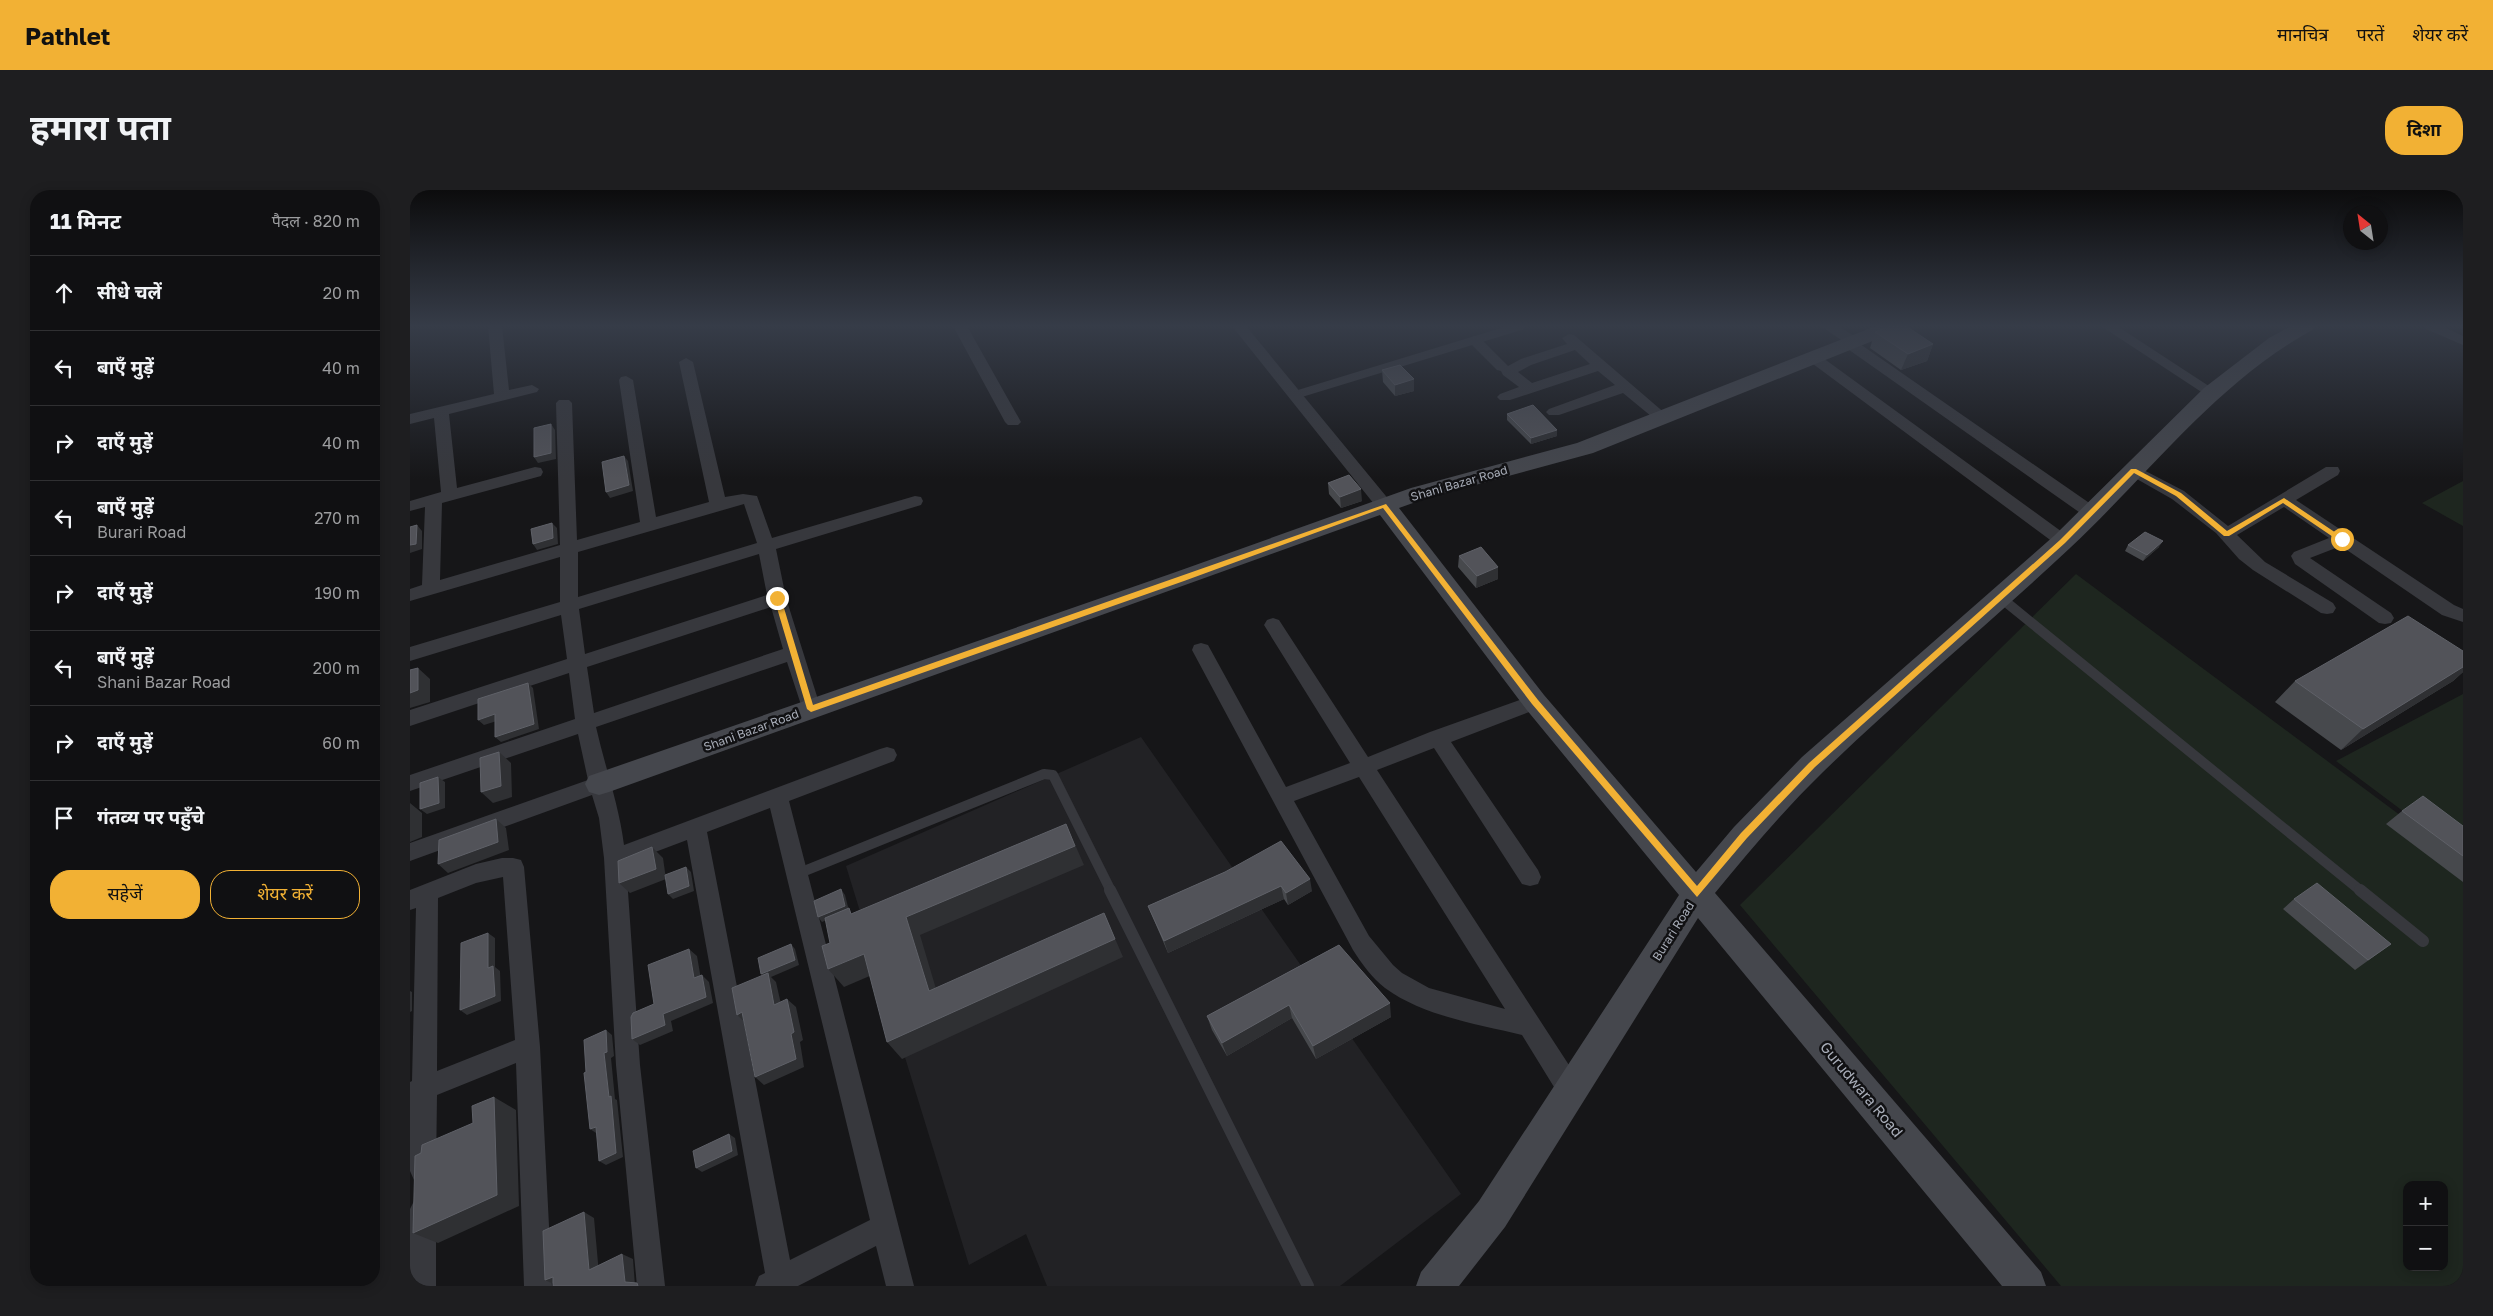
<!DOCTYPE html>
<html lang="hi">
<head>
<meta charset="utf-8">
<style>
  body { margin:0; font-family:"Golos Text","Noto Sans Devanagari",sans-serif; background:#1e1e20; color:#f1f3f6 }
  .controls { position:absolute; right:15px; bottom:15px; display:grid; overflow:hidden; border-radius:10px; box-shadow:0 2px 12px #0003 }
  .controls button { width:45px; height:45px; display:grid; place-items:center; padding:0; border:0; border-bottom:1px solid #303032; background:#101012; color:#f1f3f6; font:25px sans-serif }
  .compass { position:absolute; left:1933px; top:15px; width:45px; height:45px; border-radius:50%; background:#101012; box-shadow:0 2px 12px #0003; rotate:330deg }
  .stop { position:absolute; width:15px; height:15px; margin:-11px; border:4px solid #f2b134; border-radius:50%; background:#fff }
  .stop.end { background:#f2b134; border-color:#fff; box-shadow:0 1px 5px #0008 }
  .list { margin:0; padding:0; list-style:none }
  h2 { display:flex; justify-content:space-between; align-items:center; height:65px; margin:0; padding:0 20px; font-size:21px }
  h2 small { font-size:16px; font-weight:400; color:#9c9d9f }
  .list li { display:grid; grid-template-columns:32px 1fr auto; gap:15px; align-items:center; box-sizing:border-box; height:75px; padding:0 20px; border-top:1px solid #303032 }
  .list b { display:block; font-size:19px; white-space:nowrap }
  .list p { margin:0; font-size:16px; white-space:nowrap; color:#9c9d9f }
  .list em { font-size:16px; font-style:normal; color:#9c9d9f }
  .actions { display:flex; gap:10px; padding:15px 20px }
  .actions a { flex:1; padding:11px 0; border:1px solid #f2b134; border-radius:20px; text-align:center; font-size:18px; color:#f2b134 }
  .actions .main { background:#f2b134; color:#111 }
  .icon { flex:none; width:28px; height:28px; fill:none; stroke:currentColor; stroke-width:2; stroke-linecap:round; stroke-linejoin:round }
  .map { position:relative; flex:none; width:2053px; height:1096px; overflow:hidden; border-radius:20px }
  header { display:flex; align-items:center; gap:30px; box-sizing:border-box; height:70px; padding:0 25px; background:#f2b134; color:#111 }
  header strong { font-size:24px }
  nav { display:flex; gap:28px; margin-inline-start:auto; font-size:18px }
  .intro { display:flex; align-items:center; justify-content:space-between; box-sizing:border-box; height:120px; padding:0 30px }
  h1 { margin:0; font-size:35px }
  .button { padding:12px 22px; border-radius:20px; background:#f2b134; color:#111; font-size:18px; font-weight:700 }
  main { display:flex; gap:30px; padding:0 30px }
  aside { flex:1; background:#101012; border-radius:20px; box-shadow:0 2px 12px #0003 }
  .map>svg:first-child { display:block }
  .built { fill:#222225 }
  .green { fill:#1e261f; fill-rule:evenodd }
  .lines { fill:none; stroke-linecap:round; stroke-linejoin:round }
  .lane-far2 { stroke:#37383d; stroke-width:8 }
  .lane-far1 { stroke:#37383d; stroke-width:10 }
  .lane { stroke:#37383d; stroke-width:12 }
  .street { fill:#37383d; fill-rule:evenodd }
  .secondary { fill:#45474d; fill-rule:evenodd }
  .wall { fill:#47494d }
  .shaded-wall { fill:#2f3033 }
  .building { fill:#525359; stroke:#5f6168 }
  .route { fill:#f2b134 }
  .labels { text-anchor:middle; dominant-baseline:central; stroke-width:5; stroke-linejoin:round; paint-order:stroke }
  .street-label { font-size:12px; fill:#a8adb8; stroke:#111113 }
  .near-street-label { font-size:15px; fill:#a8adb8; stroke:#111113 }
</style>
</head>
<body>
<header>
<strong>Pathlet</strong>
<nav><a>मानचित्र</a><a>परतें</a><a>शेयर करें</a></nav>
</header>
<div class="intro"><h1>हमारा पता</h1><a class="button">दिशा</a></div>
<main>
<aside>
<h2>11 मिनट<small>पैदल · 820 m</small></h2>
<ul class="list">
<li><svg class="icon" aria-label="ahead" viewBox="0 0 24 24"><path d="M12 20V5M6 11l6-6 6 6"/></svg><div><b>सीधे चलें</b></div><em>20 m</em></li>
<li><svg class="icon" aria-label="left" viewBox="0 0 24 24"><path d="M17 20v-9H6M10 6l-5 5 5 5"/></svg><div><b>बाएँ मुड़ें</b></div><em>40 m</em></li>
<li><svg class="icon" aria-label="right" viewBox="0 0 24 24"><path d="M7 20v-9h11M14 6l5 5-5 5"/></svg><div><b>दाएँ मुड़ें</b></div><em>40 m</em></li>
<li><svg class="icon" aria-label="left" viewBox="0 0 24 24"><path d="M17 20v-9H6M10 6l-5 5 5 5"/></svg><div><b>बाएँ मुड़ें</b><p>Burari Road</p></div><em>270 m</em></li>
<li><svg class="icon" aria-label="right" viewBox="0 0 24 24"><path d="M7 20v-9h11M14 6l5 5-5 5"/></svg><div><b>दाएँ मुड़ें</b></div><em>190 m</em></li>
<li><svg class="icon" aria-label="left" viewBox="0 0 24 24"><path d="M17 20v-9H6M10 6l-5 5 5 5"/></svg><div><b>बाएँ मुड़ें</b><p>Shani Bazar Road</p></div><em>200 m</em></li>
<li><svg class="icon" aria-label="right" viewBox="0 0 24 24"><path d="M7 20v-9h11M14 6l5 5-5 5"/></svg><div><b>दाएँ मुड़ें</b></div><em>60 m</em></li>
<li><svg class="icon" aria-label="arrive" viewBox="0 0 24 24"><path d="M6 21V4h12l-3 4 3 4H6"/></svg><div><b>गंतव्य पर पहुँचे</b></div></li>
</ul>
<div class="actions"><a class="main">सहेजें</a><a>शेयर करें</a></div>
</aside>
<div class="map">
<svg width="2053" height="1096" viewBox="0 0 2053 1096">
  <rect width="100%" height="100%" fill="#161618"/>
  <path class="built" d="M731 547 1051 1004 930 1096H637L616 1044 559 1075 436 676Z"/>
  <path class="green" d="M2053 291V336L2012 313Z
    M1666 384 2053 672V1096H1651L1330 715ZM1997 995H2034V1077H1997Z
    M2053 504V666L1926 571Z"/>
  <g class="lines">
    <path class="lane-far2" d="M885 205 1111 136"/>
    <path class="lane-far1" d="M1591 408 1951 701
      M387 684 634 584 643 585 701 701"/>
    <path class="lane" d="M700 700 898 1096
      M1950 700 2013 751"/>
    <path class="street" d="M78 136H92L99 200 122 195 129 199 127 202 39 224 47 298 125 277 131 278 133 282 131 286 32 313 30 390 150 355 146 213 149 210H159L162 213 167 350 230 332 209 190 211 187 216 186 223 190 246 327 299 312 269 172 276 168 283 172 315 307 333 304 347 306 362 348 505 306 511 307 513 311 511 315 366 359 376 408 411 519 408 524 401 526 394 524 377 472 186 537C195 577 209 615 214 655L470 559 477 557 484 559 487 565 484 571 379 611 504 1096H476L466 1056 388 1096H345L349 1086 355 1083 277 650 216 673 230 875 255 1096H227L206 875 194 668 189 628 182 605 0 671V653L178 590 168 544 0 601V585L165 529 159 483 0 536V520L157 469 151 425 0 471V457L150 412V367L0 411V399L12 395 15 317 0 321V311L31 302 24 228 0 234V224L84 204ZM334 314 347 353 168 407V362ZM349 364 357 405 175 464 169 419ZM361 417 373 459 184 523 177 477ZM360 618 460 1030 380 1070 297 642Z
      M543 136H557L611 232 608 235H598L595 232Z
      M822 136H836L980 311 982 315 980 319H968Z
      M1411 136H1428L1449 149 1450 154 1688 319 1690 323 1688 327H1676L1435 157 1434 152Z
      M1691 136H1707L1808 202 1806 205H1796Z
      M2014 136H2032L2053 146V155L2016 139Z
      M1159 144 1164 145 1257 225 1260 228 1257 231H1247L1213 203 1149 225H1139L1136 222 1139 219 1205 195 1188 181 1100 210H1090L1087 207 1090 204 1109 197 1093 185 1091 181 1087 180 1057 150 1064 146 1069 147 1098 176 1111 169 1157 154 1152 148ZM1165 160 1180 174 1122 193 1108 182 1121 175Z
      M1404 164 1409 165 1659 347 1662 351 1659 355H1647L1399 171 1397 168Z
      M1724 275 1774 301 1818 336 1916 277H1928L1930 281 1928 285 1886 310 2044 415 2053 419V432L2032 425 1931 356 1900 368 1981 423 1984 428 1981 433 1975 434 1969 433 1885 374 1881 366 1884 362 1919 348 1874 317 1827 345 1855 372 1923 413 1926 418 1923 423 1917 424 1911 423 1843 380 1829 369 1806 343 1762 309 1718 284 1716 280 1718 276Z
      M863 428 869 430 958 567 1020 542 1118 507 1125 505 1132 507 1135 512 1132 517 1041 552 1128 680 1131 687 1128 694 1120 696 1112 694 1024 558 967 580 1170 892 1174 901 1170 910 1161 913 1152 910 1112 845C1067 834 1013 826 975 798 962 788 952 774 943 760L782 460 784 455 791 453 798 455 876 597 940 573 854 435 857 430ZM949 587 1095 819 1019 798 992 783 983 775 959 746 884 611Z
      M92 668H103L111 670 114 677 130 857 142 1096H114L106 873 27 905 26 981 22 990 13 994 4 990 0 981V892L2 891 6 718 0 720V700L66 674ZM93 687 105 850 27 881 28 708 66 693Z
      M13 1007 22 1011 26 1020V1096H0V1019L4 1011Z"/>
    <path class="secondary" d="M1466 136H1493L1490 140 1183 263 1017 308 989 318 1134 505 1286 682 1324 637 1392 567 1645 345 1794 198 1859 148 1881 136H1905L1902 140C1805 194 1740 283 1660 358 1579 434 1492 505 1412 583 1374 620 1339 662 1305 703L1631 1082 1636 1096H1592L1288 728 1095 1037 1049 1096H1006L1011 1082 1069 1011 1269 705 1116 519 970 325 199 602 189 605 179 602 175 594 179 586 763 383 1001 298 1167 253Z"/>
  </g>
  <path class="wall" d="M1465 142 1523 154 1517 171 1491 180 1460 158Z
    M972 180 1004 201 985 206 973 192Z
    M1097 224 1147 246 1121 254 1097 230Z
    M918 293 952 311 931 318 919 304Z
    M1718 355 1749 357 1733 371 1715 361Z
    M1049 366 1088 389 1066 398 1048 377Z
    M2053 461V482L2043 491 1931 560 1865 512 1885 491Z
    M1992 621 2053 636V692L1976 634Z
    M815 682 902 701 878 715 874 709 758 763 738 716Z
    M1884 709 1981 754 1945 780 1873 719Z
    M929 755 981 827 906 869 882 828 817 866 802 840 797 826Z"/>
  <path class="shaded-wall" d="M1523 154 1517 171 1491 180 1498 164Z
    M1004 189V201L985 206V195Z
    M141 234 145 240 146 269 128 273 124 267Z
    M1147 240V246L1121 254V248Z
    M214 266 218 271 223 301 200 308 196 302Z
    M951 299 952 311 931 318 930 307Z
    M142 333 147 338 148 354 127 360 123 354Z
    M7 335 12 341V359L0 363V355Z
    M1753 351 1749 357 1733 371 1737 365Z
    M1088 377V389L1066 398 1067 386Z
    M2053 477V482L2043 491 1931 560 1953 539Z
    M8 478 20 489V512L0 518V503Z
    M118 493 123 498 129 539 91 552 85 547Z
    M85 524 90 530 74 535 68 530Z
    M89 562 101 573 102 607 83 613 71 602Z
    M28 587 35 592V618L17 624 10 619Z
    M0 613 12 623V647L0 652Z
    M86 629 96 638 99 660 38 683 28 674Z
    M656 634 674 675 510 745 532 819 519 801 496 727Z
    M242 657 253 668 256 689 220 703 209 693Z
    M276 677 281 682 284 701 263 709 258 704Z
    M900 689 902 701 878 715 876 703Z
    M871 696 874 709 758 763 754 751Z
    M431 699 435 705 439 721 412 732 408 727Z
    M694 723 713 767 492 869 477 852Z
    M78 743 85 748V777L90 781 91 811 57 825 50 820 78 778Z
    M381 754 385 759 389 775 361 787 366 792 373 823 364 815 356 789 351 784Z
    M279 759 287 766 292 795 284 788Z
    M454 764 469 782 434 797 418 779Z
    M292 785 299 792 303 813 261 831 263 841 230 855 222 849 253 824Z
    M0 801 2 802V821L0 822Z
    M377 809 386 817 393 850 390 852 394 877 354 895 345 887 381 844Z
    M980 813 981 827 906 869 903 856Z
    M879 815 882 828 817 866 812 853Z
    M332 822 336 833 327 825Z
    M196 840 202 845 204 866 201 868 205 909 207 910 213 967 196 975 189 971 199 907 194 863Z
    M84 907 106 920 109 1016 28 1053 3 1043Z
    M186 937V943L180 939Z
    M319 944 325 948 328 965 292 982 286 978Z
    M174 1022 184 1028 189 1084 179 1080Z
    M212 1064 223 1069 225 1096 215 1092Z
    M143 1087 146 1095 135 1090Z"/>
  <path class="building" d="M1480 136H1496L1523 154 1498 164 1465 142Z
    M990 175 1004 189 985 195 972 180Z
    M1123 215 1147 240 1121 248 1097 224Z
    M141 234V263L124 267V238Z
    M214 266 219 295 196 302 192 272Z
    M939 285 951 299 930 307 918 293Z
    M142 333 143 348 123 354 121 339Z
    M7 335 6 354 0 355V337Z
    M1735 342 1753 351 1737 365 1718 355Z
    M1071 357 1088 377 1067 386 1049 366Z
    M1998 426 2053 461V477L1953 539 1885 491Z
    M8 478V500L0 503V480Z
    M118 493 124 534 85 547V524L68 530V509Z
    M89 562 91 596 71 602 70 568Z
    M28 587 29 613 10 619V593Z
    M2013 606 2053 636V666L1992 621Z
    M86 629 88 652 28 674 29 650Z
    M656 634 665 656 496 727 519 801 694 723 705 749 477 852 454 764 418 779 412 756 420 753 415 728 439 718 441 724Z
    M871 651 900 689 876 703 871 696 754 751 738 716 815 682Z
    M242 657 246 679 209 693 208 671Z
    M276 677 279 696 258 704 255 685Z
    M1907 693 1981 754 1958 770 1884 709Z
    M431 699 435 716 408 727 404 711Z
    M78 743V778L83 776 85 806 50 820 51 753Z
    M381 754 385 770 351 784 348 768Z
    M929 755 980 813 903 856 879 815 812 853 797 826Z
    M279 759 284 788 292 785 296 807 253 824 255 835 222 849 221 827 223 823 244 814 238 775Z
    M358 783 364 815 377 809 384 842 381 844 386 869 345 887 332 822 327 825 322 798Z
    M196 840 197 862 194 863 199 907 201 906 206 963 189 971 186 937 180 939 174 883 176 882 174 850Z
    M84 907 87 1005 3 1043 5 966 11 963 12 955 63 933 62 916Z
    M319 944 322 961 286 978 283 961Z
    M174 1022 179 1080 212 1064 215 1092 227 1093 228 1096H143V1087L135 1090 133 1041Z"/>
  <linearGradient id="sky" x2="0" y2="1"><stop stop-color="#0c0c0d"/><stop offset="0.47" stop-color="#363c48"/><stop offset="1" stop-color="#363c48" stop-opacity="0"/></linearGradient>
  <rect width="2053" height="289" fill="url(#sky)"/>
  <path class="route" d="M1721 279H1726L1771 303 1817 341 1874 308 1935 349 1929 351 1873 313 1819 346H1814L1766 306 1724 283 1655 353 1405 577 1337 648 1287 707 1122 514 973 318 774 391 401 522 397 519 364 408 367 406 371 408 403 515 976 314 1128 510 1287 696 1331 643 1399 573 1650 350Z"/>
  <g class="labels">
    <g class="street-label">
      <text transform="translate(1049 293) rotate(-16)">Shani Bazar Road</text>
      <text transform="translate(341 540) rotate(-20)">Shani Bazar Road</text>
      <text transform="translate(1263 741) rotate(-58)">Burari Road</text>
    </g>
    <g class="near-street-label">
      <text transform="translate(1452 899) rotate(50)">Gurudwara Road</text>
    </g>
  </g>
</svg>
<div class="controls">
<button>+</button>
<button>−</button>
</div>
<svg class="compass" viewBox="-18 -18 36 36"><path d="M0-13l5 13h-10z" fill="#e53935"/><path d="M0 13l5-13h-10z" fill="#9c9d9f"/></svg>
<div class="stop" style="left:1932px;top:349px"></div>
<div class="stop end" style="left:367px;top:408px"></div>
</div>
</main>
</body>
</html>
